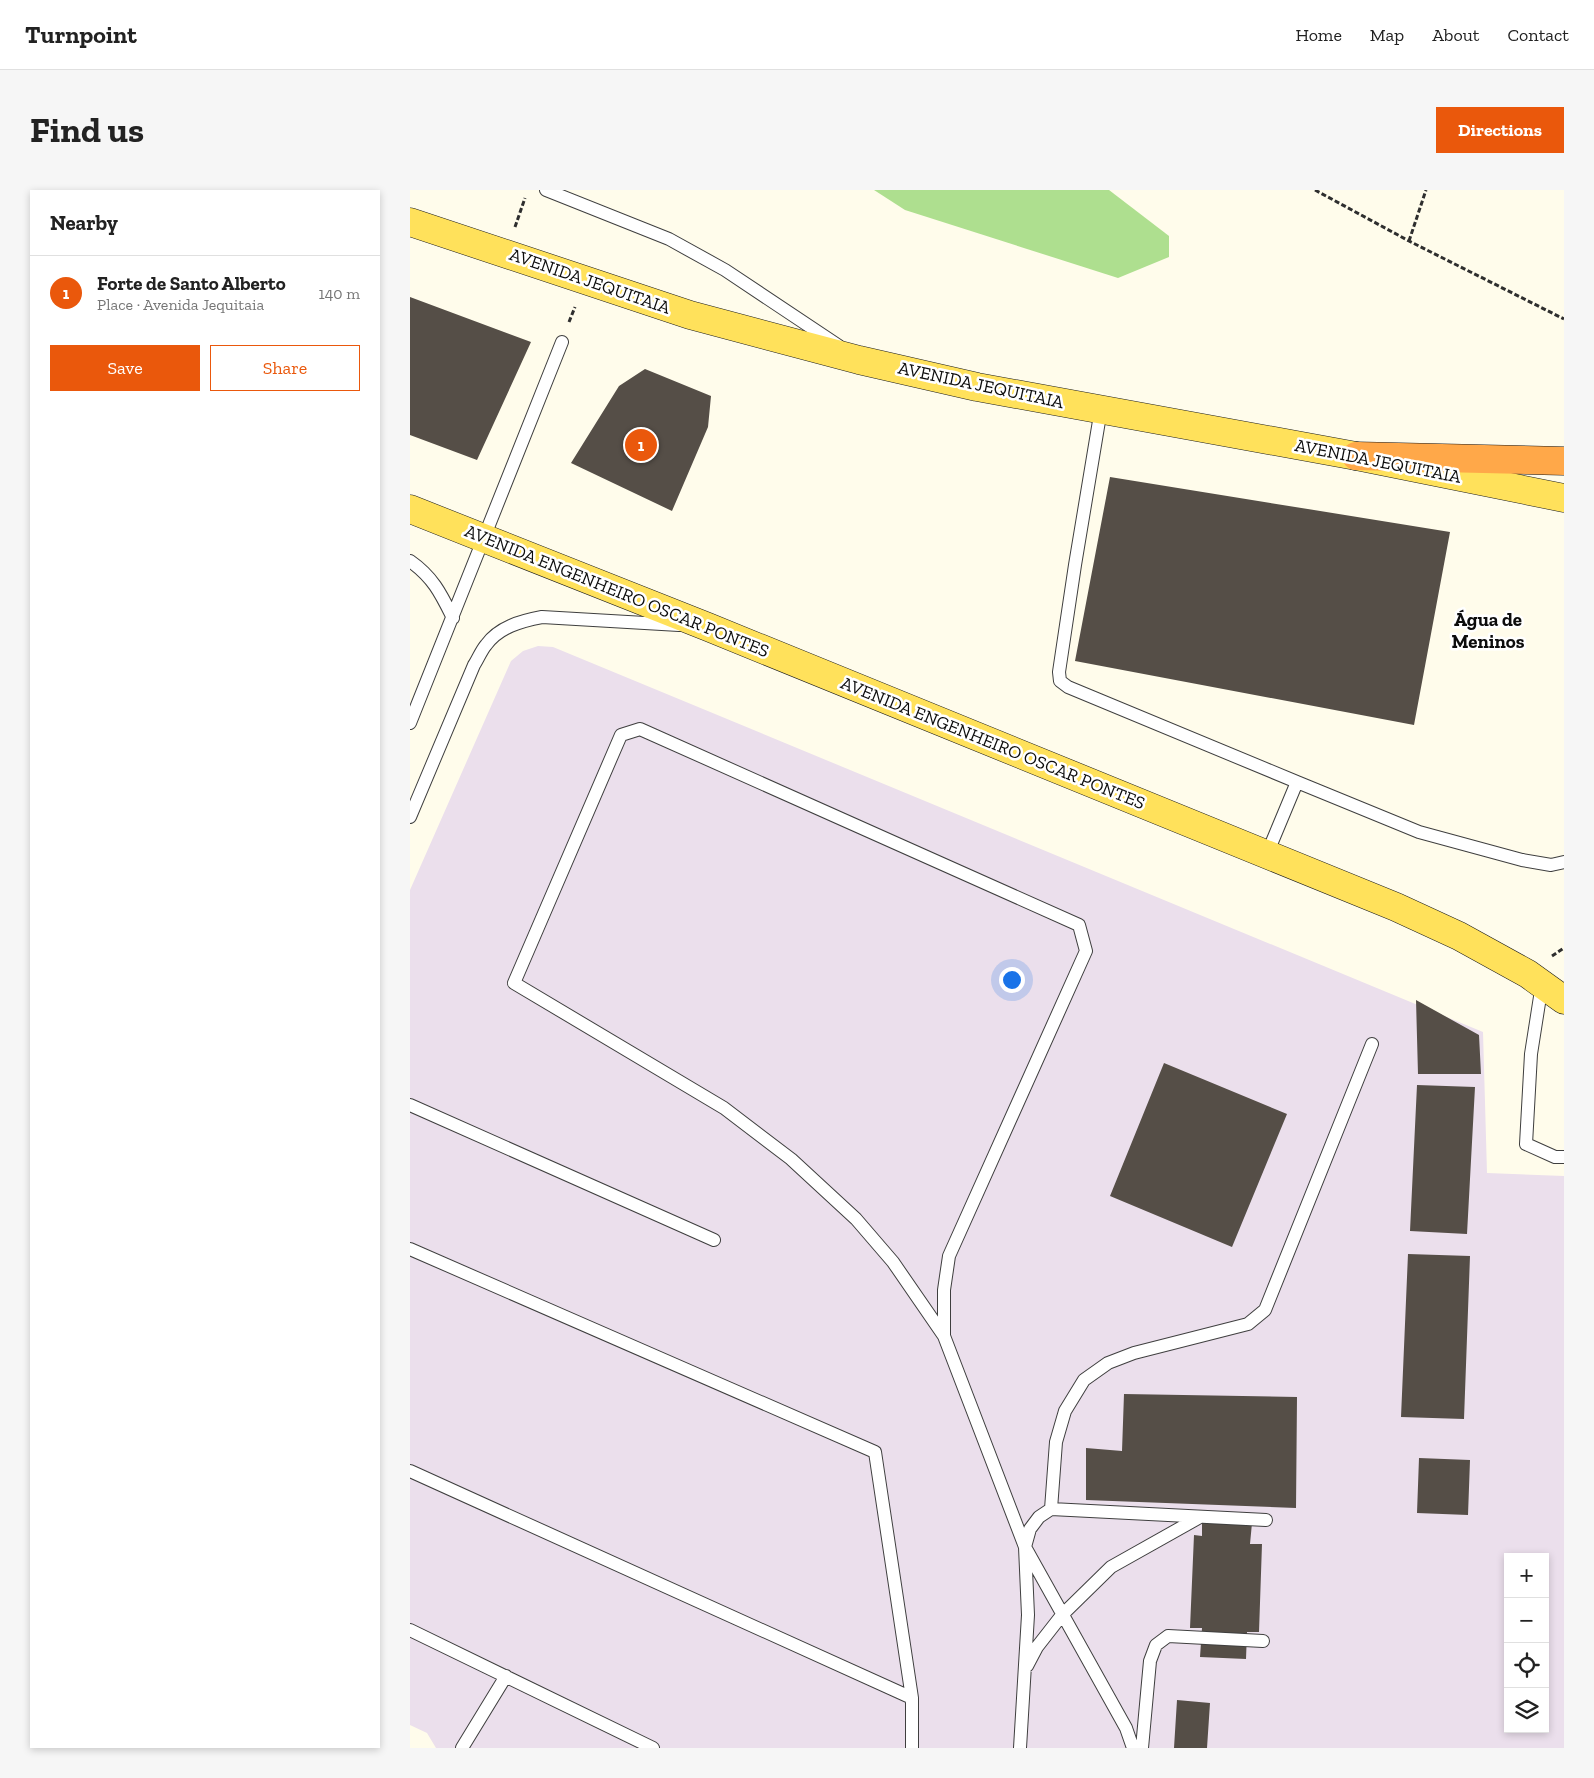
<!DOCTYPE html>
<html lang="en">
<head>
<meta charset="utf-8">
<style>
  body { margin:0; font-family:"Zilla Slab",serif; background:#f6f6f6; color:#222 }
  .controls { position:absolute; right:15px; bottom:15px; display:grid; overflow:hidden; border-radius:0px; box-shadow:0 2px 8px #0003 }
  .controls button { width:45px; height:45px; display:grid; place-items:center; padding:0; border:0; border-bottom:1px solid #e0e0e0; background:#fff; color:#222; font:25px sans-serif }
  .you { position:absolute; left:601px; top:789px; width:18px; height:18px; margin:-12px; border:4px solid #fff; border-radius:50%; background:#1a73e8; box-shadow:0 0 0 8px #1a73e833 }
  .badge { display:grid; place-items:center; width:32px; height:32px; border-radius:50%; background:#ea580c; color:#fff; font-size:16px; font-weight:700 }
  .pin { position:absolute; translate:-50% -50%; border:2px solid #fff; box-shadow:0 1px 5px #0006 }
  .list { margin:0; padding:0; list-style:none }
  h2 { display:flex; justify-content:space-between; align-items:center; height:65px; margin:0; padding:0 20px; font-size:21px }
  h2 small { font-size:16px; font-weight:400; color:#767676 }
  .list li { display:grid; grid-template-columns:32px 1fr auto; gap:15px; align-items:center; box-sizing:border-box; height:75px; padding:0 20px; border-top:1px solid #e0e0e0 }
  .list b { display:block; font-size:19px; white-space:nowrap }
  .list p { margin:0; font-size:16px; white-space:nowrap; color:#767676 }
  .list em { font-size:16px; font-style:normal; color:#767676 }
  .actions { display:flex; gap:10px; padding:15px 20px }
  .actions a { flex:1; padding:11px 0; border:1px solid #ea580c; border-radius:0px; text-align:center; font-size:18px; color:#ea580c }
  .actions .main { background:#ea580c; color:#fff }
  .icon { flex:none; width:28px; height:28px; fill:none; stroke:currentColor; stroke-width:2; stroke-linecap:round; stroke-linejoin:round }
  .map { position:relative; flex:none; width:1154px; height:1558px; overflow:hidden; border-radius:0px }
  header { display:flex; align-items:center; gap:30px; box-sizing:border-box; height:70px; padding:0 25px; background:#fff; border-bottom:1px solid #e0e0e0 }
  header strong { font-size:24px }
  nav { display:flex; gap:28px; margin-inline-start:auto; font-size:18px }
  .intro { display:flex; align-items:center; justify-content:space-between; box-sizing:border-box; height:120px; padding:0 30px }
  h1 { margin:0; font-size:35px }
  .button { padding:12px 22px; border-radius:0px; background:#ea580c; color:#fff; font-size:18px; font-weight:700 }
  main { display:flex; gap:30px; padding:0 30px }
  aside { flex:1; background:#fff; border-radius:0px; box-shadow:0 2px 8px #0003 }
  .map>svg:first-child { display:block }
  .industrial { fill:#ebdfec; fill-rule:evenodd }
  .forest { fill:#aedf8f }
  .building { fill:#554e47 }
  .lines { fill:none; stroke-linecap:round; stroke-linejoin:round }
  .lane-casing { stroke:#3f3f3f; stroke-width:14 }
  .primary-casing { stroke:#1d1d1d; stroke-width:29 }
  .highway-casing { stroke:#1d1d1d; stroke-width:29 }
  .path { stroke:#2e2e2e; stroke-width:3; stroke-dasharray:5 2.5; stroke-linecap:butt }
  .lane { stroke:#fff; stroke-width:12 }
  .primary { stroke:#ffe15b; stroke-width:28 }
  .highway { stroke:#ffa849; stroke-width:28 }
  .labels { text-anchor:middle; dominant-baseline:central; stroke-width:5; stroke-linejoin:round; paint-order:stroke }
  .street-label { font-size:18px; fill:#0c0c0c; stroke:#fff }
  .neighbourhood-label { font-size:19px; font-weight:bold; fill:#0c0c0c; stroke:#fff }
</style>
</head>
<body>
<header>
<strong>Turnpoint</strong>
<nav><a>Home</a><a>Map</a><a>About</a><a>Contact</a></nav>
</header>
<div class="intro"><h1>Find us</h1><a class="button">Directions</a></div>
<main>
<aside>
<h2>Nearby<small></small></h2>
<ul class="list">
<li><span class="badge">1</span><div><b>Forte de Santo Alberto</b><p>Place · Avenida Jequitaia</p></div><em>140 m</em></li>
</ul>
<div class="actions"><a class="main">Save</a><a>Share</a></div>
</aside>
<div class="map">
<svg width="1154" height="1558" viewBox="0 0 1154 1558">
  <rect width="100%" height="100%" fill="#fffceb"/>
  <path class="industrial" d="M128 456 143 457 1073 842 1077 983 1154 986V1558H26L17 1543 0 1535V700L101 471 113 461ZM1098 1367H1135V1539H1098Z"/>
  <path class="forest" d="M464 0H699L759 46V67L708 88 495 20Z"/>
  <path class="building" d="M0 107 121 152 67 270 0 245Z
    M235 179 301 206 298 237 262 321 161 273 209 196Z
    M700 287 1040 342 1004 535 665 471Z
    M1006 810 1069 845 1071 884H1008Z
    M754 873 877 924 822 1057 700 1006Z
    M1007 895 1065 897 1057 1044 1000 1041Z
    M998 1064 1060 1066 1054 1229 991 1227Z
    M714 1204 887 1207 886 1318 676 1310V1258L712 1261Z
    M1009 1268 1060 1270 1058 1325 1007 1323Z
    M792 1332 842 1333 840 1354H852L849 1442H837L836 1469 790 1467 792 1438H780L784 1345 792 1346Z
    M767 1510 800 1513 797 1558H764Z"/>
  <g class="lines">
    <defs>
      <path id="lane" d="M136 0 259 49 315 80 429 156
        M691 219 665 375 649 482 650 491 658 497 887 592
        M0 371C23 387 31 404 43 428
        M0 533 152 152
        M0 627 64 475C68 469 71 461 76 455 89 437 111 431 132 427L269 435
        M857 664 887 592 1009 642 1112 670 1141 675 1154 672
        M1132 794 1121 864 1116 954 1145 967H1154
        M0 915 304 1050
        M0 1059 465 1262 502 1508V1558
        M534 1146V1100L539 1066 676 761 669 735 230 539 211 545 104 793 314 918 381 969 446 1029 483 1072 534 1146 615 1357 716 1538 723 1558
        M0 1281 502 1508
        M641 1319 646 1252 655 1221 674 1190 698 1173 724 1163 838 1134 855 1120 962 854
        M0 1440 243 1558
        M617 1476 627 1457 652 1425 701 1377 790 1327
        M52 1558 96 1486
        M610 1558 618 1425 615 1357 620 1339 629 1327 641 1319 856 1330
        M732 1558 740 1471 746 1455 758 1446 853 1451"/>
      <path id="primary" d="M0 32 280 125 449 170 567 197 946 266 1154 308
        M0 319 298 437 986 717 1049 746 1118 784 1154 810"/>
      <path id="highway" d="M946 266 1154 271"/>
    </defs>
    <use href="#lane" class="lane-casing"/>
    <use href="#primary" class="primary-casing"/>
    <use href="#highway" class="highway-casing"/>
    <path class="path" d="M905 0 999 51 1154 129
      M105 37 115 8
      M999 51 1016 0
      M159 132 165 117
      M1142 766 1154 758"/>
    <use href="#lane" class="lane"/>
    <use href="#primary" class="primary"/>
    <use href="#highway" class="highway"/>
  </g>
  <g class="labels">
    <g class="street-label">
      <text transform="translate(180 91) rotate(19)">AVENIDA JEQUITAIA</text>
      <text transform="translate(571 195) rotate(12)">AVENIDA JEQUITAIA</text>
      <text transform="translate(968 271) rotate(11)">AVENIDA JEQUITAIA</text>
      <text transform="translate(207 401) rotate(22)">AVENIDA ENGENHEIRO OSCAR PONTES</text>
      <text transform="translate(583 553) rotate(22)">AVENIDA ENGENHEIRO OSCAR PONTES</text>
    </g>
    <g class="neighbourhood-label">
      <text x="1078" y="429">Água de<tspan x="1078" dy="22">Meninos</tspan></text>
    </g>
  </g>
</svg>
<div class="controls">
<button>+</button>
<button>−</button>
<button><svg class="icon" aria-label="locate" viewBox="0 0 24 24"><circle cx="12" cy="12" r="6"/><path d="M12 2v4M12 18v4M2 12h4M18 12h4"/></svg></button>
<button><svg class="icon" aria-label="layers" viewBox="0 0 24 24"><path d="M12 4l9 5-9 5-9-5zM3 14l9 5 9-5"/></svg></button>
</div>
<div class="you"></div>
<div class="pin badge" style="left:231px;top:255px">1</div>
</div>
</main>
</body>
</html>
